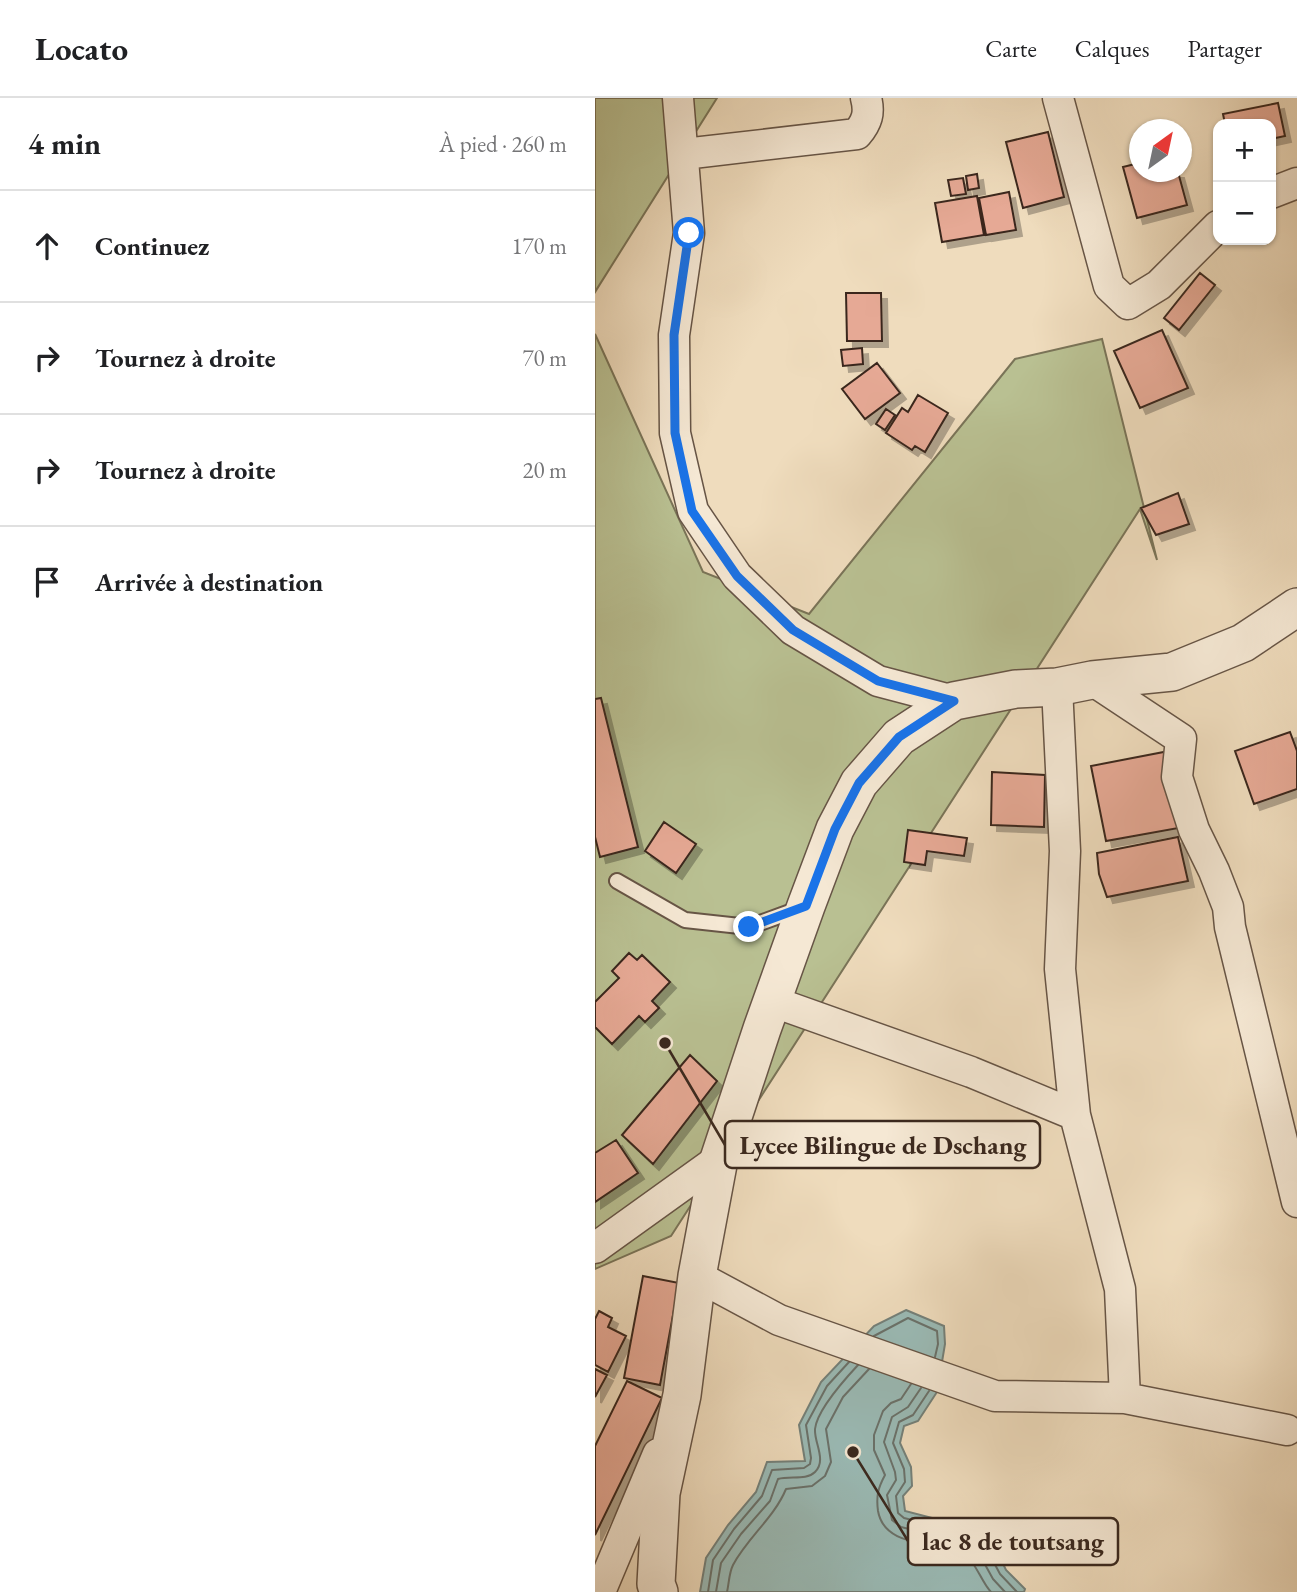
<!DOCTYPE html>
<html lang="fr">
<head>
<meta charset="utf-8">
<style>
  body { margin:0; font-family:"EB Garamond",serif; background:#f6f6f6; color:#202124 }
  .controls { position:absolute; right:21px; top:21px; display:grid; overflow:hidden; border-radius:14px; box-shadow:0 2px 5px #0004 }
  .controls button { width:63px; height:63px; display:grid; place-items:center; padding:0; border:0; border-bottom:2px solid #e0e0e0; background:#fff; color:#202124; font:35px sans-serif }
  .compass { position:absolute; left:534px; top:21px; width:63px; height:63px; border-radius:50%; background:#fff; box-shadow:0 2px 5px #0004; rotate:33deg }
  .stop { position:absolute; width:21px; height:21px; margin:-16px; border:5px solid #1a73e8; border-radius:50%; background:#fff }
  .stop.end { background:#1a73e8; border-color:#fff; box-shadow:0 2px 7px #0008 }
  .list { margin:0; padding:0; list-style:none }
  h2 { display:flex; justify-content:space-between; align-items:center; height:91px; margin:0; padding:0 28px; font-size:30px }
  h2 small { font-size:23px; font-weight:400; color:#757577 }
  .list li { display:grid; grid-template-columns:46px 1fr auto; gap:21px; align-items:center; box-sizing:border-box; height:112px; padding:0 28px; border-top:2px solid #e0e0e0 }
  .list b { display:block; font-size:26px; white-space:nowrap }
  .list em { font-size:23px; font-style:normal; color:#757577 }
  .icon { flex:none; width:38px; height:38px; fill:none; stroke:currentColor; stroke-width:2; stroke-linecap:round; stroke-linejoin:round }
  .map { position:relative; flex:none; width:702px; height:1494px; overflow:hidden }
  header { display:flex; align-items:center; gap:42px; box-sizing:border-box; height:98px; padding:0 35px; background:#fff; border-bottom:2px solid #e0e0e0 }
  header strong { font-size:33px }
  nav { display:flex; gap:38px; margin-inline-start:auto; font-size:24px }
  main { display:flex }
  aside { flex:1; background:#fff }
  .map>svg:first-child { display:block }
  .green { fill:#b9c092; stroke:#7a7458; stroke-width:2 }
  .water { fill:#9abab5; stroke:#748079; stroke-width:2 }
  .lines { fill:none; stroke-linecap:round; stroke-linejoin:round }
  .shore { stroke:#6a716a; stroke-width:2 }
  .building { fill:#e6a995; stroke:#3a281e; stroke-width:2; filter:url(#shadow) }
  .service-casing { stroke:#675546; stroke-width:18 }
  .minor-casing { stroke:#675546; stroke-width:33 }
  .tertiary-casing { stroke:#675546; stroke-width:40 }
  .service { stroke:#f5e8d4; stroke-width:14 }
  .minor { stroke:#f5e8d4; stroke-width:30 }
  .tertiary { stroke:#f5e8d4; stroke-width:37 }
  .route { stroke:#1a73e8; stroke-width:9 }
  .leader { fill:none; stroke:#3a281e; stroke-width:2.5 }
  .callout-dot { fill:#3a281e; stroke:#f5e8d4; stroke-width:2.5 }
  .callout { fill:#f5e8d4; stroke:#3a281e; stroke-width:2.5 }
  .callout-label { font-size:26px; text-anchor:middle; font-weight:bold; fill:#3a281e }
</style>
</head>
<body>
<header>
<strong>Locato</strong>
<nav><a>Carte</a><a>Calques</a><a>Partager</a></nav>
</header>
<main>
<aside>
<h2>4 min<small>À pied · 260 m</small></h2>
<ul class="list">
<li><svg class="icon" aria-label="ahead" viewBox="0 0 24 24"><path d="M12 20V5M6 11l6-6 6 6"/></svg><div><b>Continuez</b></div><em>170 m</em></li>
<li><svg class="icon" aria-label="right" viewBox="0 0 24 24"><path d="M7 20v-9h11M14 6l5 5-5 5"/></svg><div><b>Tournez à droite</b></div><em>70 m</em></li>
<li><svg class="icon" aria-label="right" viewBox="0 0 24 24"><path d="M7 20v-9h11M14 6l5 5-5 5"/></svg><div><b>Tournez à droite</b></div><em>20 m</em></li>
<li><svg class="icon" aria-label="arrive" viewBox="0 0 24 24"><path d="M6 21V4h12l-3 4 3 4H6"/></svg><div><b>Arrivée à destination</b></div></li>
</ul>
</aside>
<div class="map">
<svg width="702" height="1494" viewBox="0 0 702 1494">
  <defs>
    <filter id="shadow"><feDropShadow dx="6" dy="6" stdDeviation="0" flood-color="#0004"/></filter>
  </defs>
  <rect width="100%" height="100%" fill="#efdcbd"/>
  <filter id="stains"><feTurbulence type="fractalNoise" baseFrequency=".00286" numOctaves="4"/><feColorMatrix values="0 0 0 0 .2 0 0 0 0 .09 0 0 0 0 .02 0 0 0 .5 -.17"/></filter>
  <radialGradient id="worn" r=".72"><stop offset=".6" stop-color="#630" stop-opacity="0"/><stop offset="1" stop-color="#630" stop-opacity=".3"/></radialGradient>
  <path class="green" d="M0 0H122L0 194Z
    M0 236 108 474 214 516 420 261 507 241 562 462 545 411 76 1138 0 1171Z"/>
  <path class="water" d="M311 1212 349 1228 350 1246 342 1294 323 1323 309 1328 305 1345 316 1369 317 1388 308 1398 310 1413 372 1429 396 1441 411 1472 430 1491 429 1494H105L111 1460 133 1427 161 1394 172 1364 210 1363 204 1327 226 1284 279 1228Z"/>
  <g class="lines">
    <path class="shore" d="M279 1238 313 1220 342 1233 343 1246 340 1259
      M316 1286 306 1301 296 1305 288 1313 279 1337V1352L290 1377C283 1390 281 1398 283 1413 290 1452 344 1442 371 1458 380 1463 387 1485 396 1494
      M326 1290 313 1309 297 1319 289 1344 300 1374 301 1382 292 1397 297 1422 306 1429 366 1444 382 1452 398 1481 410 1494
      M334 1293 318 1317 304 1324 298 1345 309 1371 310 1384 301 1398 303 1415 309 1420 369 1435 389 1446 405 1476 422 1494
      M113 1494 118 1462 139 1431 167 1398 177 1372 209 1370 215 1366 216 1360 211 1327 232 1288 254 1264
      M121 1494 126 1465 146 1436 175 1403 183 1381C194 1377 211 1383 220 1374 232 1362 219 1345 220 1331 222 1312 250 1281 263 1267
      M132 1494C134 1485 134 1475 138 1467 153 1439 179 1420 191 1391L217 1388 230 1378 236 1364 231 1331 248 1299 274 1271"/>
  </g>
  <path class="building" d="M683 5 690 38 676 41V26H630L628 16Z
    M453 34 469 99 428 110 411 44Z
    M544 65V74H583L592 107 542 120 528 69Z
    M382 76 384 90 373 92 371 78Z
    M368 80 371 96 356 98 353 82Z
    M414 94 421 132 391 137 384 100Z
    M382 98 389 137 347 144 340 105Z
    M605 175 620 187 584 232 569 220Z
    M251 195H286L287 243H252Z
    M567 232 593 290 545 310 519 253Z
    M267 250 268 266 248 268 246 252Z
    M282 265 305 295 270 321 247 291Z
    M323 297 353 315 330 354 320 348 317 352 291 335 307 310 313 314Z
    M291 311 300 317 290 332 281 326Z
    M583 395 594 426 561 437 546 410Z
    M6 600 43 749 5 759 0 739V601Z
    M695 634 702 653V691L659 706 640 653Z
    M574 653 589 729 511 743 496 668Z
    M397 674 450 677 449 729 396 727Z
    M69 724 101 746 81 775 50 753Z
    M313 732 372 740 369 758 332 753 330 767 309 764Z
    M583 739 593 783 512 799 504 776 502 755Z
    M34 855 42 862 47 857 75 884 57 903 64 910 50 924 44 918 17 946 0 929V904L24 880 17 873Z
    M95 957 122 983 58 1066 27 1037Z
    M21 1042 43 1075 0 1104V1055Z
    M48 1178 84 1185 65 1287 29 1280Z
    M4 1213 17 1220 13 1229 31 1238 13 1274 0 1267V1221Z
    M0 1271 12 1277 0 1299Z
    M32 1283 67 1300 0 1437V1348Z"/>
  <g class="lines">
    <defs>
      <path id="service" d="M22 783 90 822 154 829 206 810"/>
      <path id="minor" d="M83 0 94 135 79 237 80 335 98 413 142 478 198 532 283 583 359 603
        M463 0 514 188 533 206 564 187 623 128
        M89 56 262 36C272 24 275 15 271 0
        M676 95 702 85
        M497 582 586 641 582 679 599 732 619 773 633 809 635 829 702 1104
        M462 589 470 753 465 871 480 1017 525 1191 530 1300
        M176 903 376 974 480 1017
        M0 1150 124 1061
        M102 1178 184 1222 400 1298 530 1300 692 1332
        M5 1494 63 1356"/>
      <path id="tertiary" d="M64 1494 61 1486 66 1395 87 1297 102 1178 124 1061 167 931 211 808 240 731 264 685 304 639 359 603 421 591 462 589 497 582 577 574 648 545 702 509"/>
    </defs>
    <use href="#service" class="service-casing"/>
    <use href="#minor" class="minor-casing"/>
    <use href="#tertiary" class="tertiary-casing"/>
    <use href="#service" class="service"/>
    <use href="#minor" class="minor"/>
    <use href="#tertiary" class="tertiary"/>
  </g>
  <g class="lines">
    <path class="route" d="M94 135 79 237 80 335 97 413 142 478 198 532 283 583 359 603 304 639 264 685 240 731 211 808 154 829"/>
  </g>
  <path class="leader" d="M70 945L130 1047M258 1354L313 1443"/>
  <g class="callout-dot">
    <circle cx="70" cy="945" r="7"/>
    <circle cx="258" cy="1354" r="7"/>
  </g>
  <g class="callout">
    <rect x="130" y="1023" width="315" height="47" rx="7"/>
    <rect x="313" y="1420" width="210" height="47" rx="7"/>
  </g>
  <g class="callout-label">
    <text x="288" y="1056">Lycee Bilingue de Dschang</text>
    <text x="418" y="1452">lac 8 de toutsang</text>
  </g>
  <rect width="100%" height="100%" filter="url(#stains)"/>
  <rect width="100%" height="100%" fill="url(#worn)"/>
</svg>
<div class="controls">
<button>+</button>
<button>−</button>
</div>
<svg class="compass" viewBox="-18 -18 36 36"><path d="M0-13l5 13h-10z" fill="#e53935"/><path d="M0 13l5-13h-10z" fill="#757577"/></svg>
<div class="stop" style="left:94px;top:135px"></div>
<div class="stop end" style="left:154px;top:829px"></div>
</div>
</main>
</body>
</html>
